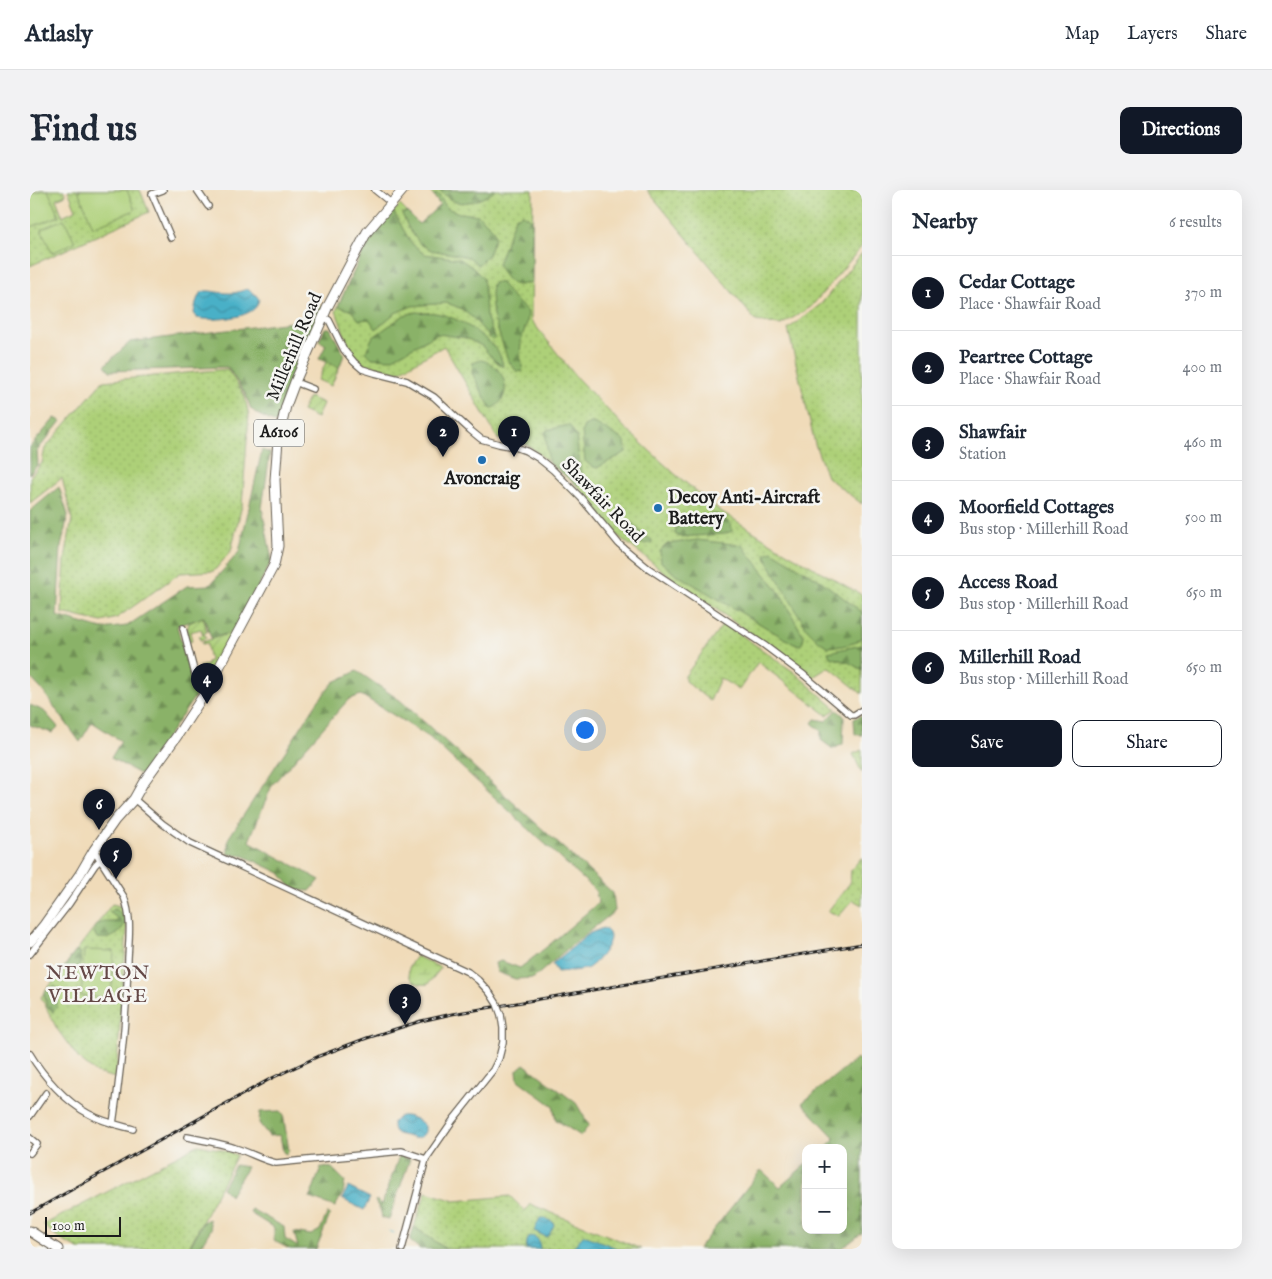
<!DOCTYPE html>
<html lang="en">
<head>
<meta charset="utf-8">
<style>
  body { margin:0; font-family:"IM FELL English",serif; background:#f2f2f3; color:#1f2937 }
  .controls { position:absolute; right:15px; bottom:15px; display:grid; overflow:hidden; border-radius:10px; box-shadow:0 5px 20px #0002 }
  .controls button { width:45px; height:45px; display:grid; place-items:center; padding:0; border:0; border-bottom:1px solid #e0e1e3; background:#fff; color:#1f2937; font:25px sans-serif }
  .scale { position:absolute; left:15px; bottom:12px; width:76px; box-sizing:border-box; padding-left:5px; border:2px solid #1c1c1c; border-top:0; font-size:14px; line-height:18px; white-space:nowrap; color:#1c1c1c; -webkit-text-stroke:4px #f6f6f2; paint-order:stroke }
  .you { position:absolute; left:554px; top:539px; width:18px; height:18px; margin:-12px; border:4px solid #fff; border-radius:50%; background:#1a73e8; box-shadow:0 0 0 8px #1a73e833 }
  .badge { display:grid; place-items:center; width:32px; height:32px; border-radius:50%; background:#111827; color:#fff; font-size:16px; font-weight:700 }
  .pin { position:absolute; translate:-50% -41px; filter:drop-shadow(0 1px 2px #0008) }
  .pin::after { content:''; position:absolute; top:26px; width:18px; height:15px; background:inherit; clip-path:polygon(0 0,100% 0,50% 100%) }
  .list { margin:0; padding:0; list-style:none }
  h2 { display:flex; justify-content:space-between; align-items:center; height:65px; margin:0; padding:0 20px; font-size:21px }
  h2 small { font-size:16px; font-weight:400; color:#747a83 }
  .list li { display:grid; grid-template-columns:32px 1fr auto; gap:15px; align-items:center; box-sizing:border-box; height:75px; padding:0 20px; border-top:1px solid #e0e1e3 }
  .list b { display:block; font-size:19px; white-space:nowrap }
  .list p { margin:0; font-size:16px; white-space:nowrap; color:#747a83 }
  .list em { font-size:16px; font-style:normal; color:#747a83 }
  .actions { display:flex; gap:10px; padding:15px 20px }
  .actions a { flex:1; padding:11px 0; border:1px solid #111827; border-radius:10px; text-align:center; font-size:18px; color:#111827 }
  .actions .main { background:#111827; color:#fff }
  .map { position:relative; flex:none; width:832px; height:1059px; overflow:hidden; border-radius:10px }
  header { display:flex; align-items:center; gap:30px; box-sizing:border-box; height:70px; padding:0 25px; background:#fff; border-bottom:1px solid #e0e1e3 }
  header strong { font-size:24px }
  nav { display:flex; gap:28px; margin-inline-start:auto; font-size:18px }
  .intro { display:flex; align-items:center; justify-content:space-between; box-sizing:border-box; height:120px; padding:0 30px }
  h1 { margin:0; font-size:35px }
  .button { padding:12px 22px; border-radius:10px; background:#111827; color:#fff; font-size:18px; font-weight:700 }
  main { display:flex; gap:30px; padding:0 30px }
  aside { flex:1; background:#fff; border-radius:10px; box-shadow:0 5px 20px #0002 }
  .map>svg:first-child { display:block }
  .grass { fill:url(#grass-dots); stroke:#64764a }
  .forest { fill:url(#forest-firs); stroke:#536742 }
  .wetland { fill:url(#wetland-marsh); stroke:#64764a }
  .garden { fill:url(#garden-furrows); stroke:#64764a }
  .pitch { fill:#add078; stroke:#64764a }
  .water { fill:url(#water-waves); stroke:#326672 }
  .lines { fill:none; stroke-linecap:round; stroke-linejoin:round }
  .stream { stroke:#49b0c7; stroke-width:1 }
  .street-casing { stroke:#665f53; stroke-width:8 }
  .secondary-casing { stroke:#665f53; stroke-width:11 }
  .primary-casing { stroke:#665f53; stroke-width:11 }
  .street { stroke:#fff; stroke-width:5.5 }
  .secondary { stroke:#fff; stroke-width:9 }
  .primary { stroke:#fff; stroke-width:9 }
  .rail-casing { stroke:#1c1c1c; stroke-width:3 }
  .rail { stroke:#f6f6f2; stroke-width:1; stroke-dasharray:4; stroke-linecap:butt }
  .street-bridge-casing { stroke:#665f53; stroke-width:8; stroke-linecap:butt }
  .street-bridge { stroke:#fff; stroke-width:5.5 }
  .poi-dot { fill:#1f6fb2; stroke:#f6f6f2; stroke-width:2 }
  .labels { text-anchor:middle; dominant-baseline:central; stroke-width:5; stroke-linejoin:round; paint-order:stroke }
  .shield { fill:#f6f6f2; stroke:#5d5d5c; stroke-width:1 }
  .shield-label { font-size:16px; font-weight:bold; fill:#1c1c1c }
  .street-label { font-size:18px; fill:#1c1c1c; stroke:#f6f6f2 }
  .poi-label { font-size:18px; font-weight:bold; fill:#1c1c1c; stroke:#f6f6f2 }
  .quarter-label { font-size:20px; letter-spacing:1px; fill:#644846; stroke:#f6f6f2 }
</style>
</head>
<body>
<header>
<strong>Atlasly</strong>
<nav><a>Map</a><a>Layers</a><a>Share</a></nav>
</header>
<div class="intro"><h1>Find us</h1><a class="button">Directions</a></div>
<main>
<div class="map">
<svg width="832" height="1059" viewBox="0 0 832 1059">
  <defs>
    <pattern id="grass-dots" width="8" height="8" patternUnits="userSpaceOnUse" patternTransform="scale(1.25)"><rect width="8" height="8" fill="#add078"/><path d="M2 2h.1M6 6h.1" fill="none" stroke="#94b267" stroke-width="1.8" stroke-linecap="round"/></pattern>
    <pattern id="forest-firs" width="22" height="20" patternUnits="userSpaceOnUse" patternTransform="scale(1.25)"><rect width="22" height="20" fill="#8ab268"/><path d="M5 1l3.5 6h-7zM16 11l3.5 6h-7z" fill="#709055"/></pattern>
    <pattern id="wetland-marsh" width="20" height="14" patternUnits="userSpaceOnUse" patternTransform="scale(1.25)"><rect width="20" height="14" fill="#add078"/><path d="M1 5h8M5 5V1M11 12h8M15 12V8" fill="none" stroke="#94b267"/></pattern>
    <pattern id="garden-furrows" width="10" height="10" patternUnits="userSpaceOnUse" patternTransform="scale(1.25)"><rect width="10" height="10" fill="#add078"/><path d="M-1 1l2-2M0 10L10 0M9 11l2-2" fill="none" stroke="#94b267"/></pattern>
    <pattern id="water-waves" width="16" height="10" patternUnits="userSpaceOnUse" patternTransform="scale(1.25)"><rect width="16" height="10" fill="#49b0c7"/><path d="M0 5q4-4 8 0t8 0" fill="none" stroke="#3c8ea1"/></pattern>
  </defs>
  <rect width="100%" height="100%" fill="#f6f6f2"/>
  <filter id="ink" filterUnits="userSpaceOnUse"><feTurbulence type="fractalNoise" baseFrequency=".02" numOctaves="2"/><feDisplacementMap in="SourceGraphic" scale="10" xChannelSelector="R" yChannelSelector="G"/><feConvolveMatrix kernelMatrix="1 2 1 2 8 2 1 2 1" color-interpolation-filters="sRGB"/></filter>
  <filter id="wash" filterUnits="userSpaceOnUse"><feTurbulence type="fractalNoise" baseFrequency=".0096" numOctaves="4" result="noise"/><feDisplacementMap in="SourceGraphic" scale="20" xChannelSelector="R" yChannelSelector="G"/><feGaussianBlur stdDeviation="1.12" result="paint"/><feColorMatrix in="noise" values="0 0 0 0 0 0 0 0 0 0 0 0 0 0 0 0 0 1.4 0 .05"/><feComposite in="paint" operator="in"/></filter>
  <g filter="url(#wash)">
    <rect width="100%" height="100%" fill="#f0dbb9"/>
    <path class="grass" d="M9 0H34L36 5 26 9 33 27 34 25 46 20 38 0H110L119 22 0 76V3Z
      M399 0H503L501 130 547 188 596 239 645 284 689 320 756 362 832 405V504L799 477 783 487 647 392 588 346 548 296 498 255 468 249 414 156 368 182 332 173 319 157 306 121 342 42 370 15 389 34 410 15Z
      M617 0H832V56L781 117 751 135 726 131Z
      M832 63V314L797 287 785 254 758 139 791 114Z
      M197 179 214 204 219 225 212 315 201 361 184 381 150 383 87 428 72 432 32 423 35 369 42 329 32 288 0 313V287L12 273 15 258 73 191Z
      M694 433 764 482 806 519 797 525 728 472 709 500 690 488 680 511 655 491V486Z
      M832 560V583L823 564Z
      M832 667V715L823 710 809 726 798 721 820 693 821 680Z
      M82 714 94 717 97 739 86 888 66 883 49 869 27 839 11 807Z
      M168 955 189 959 207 965 158 1059H49L33 1051 13 1035Z
      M396 1002 425 1011 480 1006 495 1021 500 1014 611 1059H416L384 1037Z"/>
    <path class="forest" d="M409 0H465C458 8 436 15 426 12 420 11 413 3 409 0Z
      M408 4 417 18 429 23 448 25 463 39 465 47 458 65 448 75 439 67 401 60 390 54 379 39 372 24 377 22 389 34 410 15 403 5Z
      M363 21 381 53 394 64 430 69 442 77 453 88 455 106 456 126 465 149 462 150 443 128 430 118 417 113 382 116 365 123 346 139 339 129 329 130 322 121 308 116 342 42Z
      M493 24 502 30V92C497 93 492 95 488 95 478 95 471 82 468 74L485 27Z
      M466 92 471 93 482 107 498 122 497 133 491 149 490 167 493 181 487 182 478 170 463 126 461 105 462 94Z
      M282 112 293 118 246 233 229 225 221 219 215 203 197 177 80 181 75 175 100 152 270 131Z
      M386 122C392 123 399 122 405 123 427 126 455 145 468 162 471 166 472 172 473 177L461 167 452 156 436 148 408 144 361 169 342 168 336 162 342 148 374 125Z
      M295 138H300L314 165 309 178 289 169 296 155 289 151Z
      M451 170C475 175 486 207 461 219L442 183 443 173Z
      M25 228 31 231 7 261 8 274 0 284V257Z
      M561 233 566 234 595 251 596 262 567 278 561 276 555 271 552 241 554 236Z
      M539 235 546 246 551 283 548 296 519 273 515 243 517 240Z
      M232 260 240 263 232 318 242 370 204 442 181 448 174 427 147 436 166 505 111 585 81 568 91 551 62 532 50 552 12 500 0 487V321L29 297 38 325 31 357 27 426 72 439 97 436 157 396 180 395 209 362Z
      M687 324 701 334 702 341 694 344 650 347 645 344 646 337 679 325Z
      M597 333C605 333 606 337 611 343 614 346 618 348 622 350L621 353C618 353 615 354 613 354 603 353 596 342 597 333Z
      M667 350 712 355 749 402 769 438 774 446 773 451 771 455 764 454 644 383 631 372 630 361 637 354Z
      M742 361 791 391 832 422V448L824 453 812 456 798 457 789 451 777 439 738 372 735 364Z
      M832 455V480L820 473 800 467 798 462Z
      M327 481 371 511 583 703 585 721 538 758 504 788 485 789 467 782 465 773 471 771 490 778 519 755 568 713 566 701 399 547 331 505 319 509 242 595 219 651 290 690 280 701 263 700 250 683 214 666 198 664V649L288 511 304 492Z
      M0 515 14 521 28 537 22 543 0 535Z
      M807 520 814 526 813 554 803 559 791 550V541L782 533 785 529 796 531Z
      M832 525V545L825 544 824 529Z
      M84 719C91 722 93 725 96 732 89 745 82 750 67 748L64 742 65 736 73 732H85L87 730 86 727 79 722Z
      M47 761 50 762C52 772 49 777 44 786 28 783 40 767 47 761Z
      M25 796 27 802V818L23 822 17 816 14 804 17 799Z
      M827 868 832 873V1043L811 1059H668L731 980 750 997 776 974V1040H813V958H795L805 948 772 913Z
      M494 874 546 913 559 935 551 946 526 930 523 916 488 890 487 880Z
      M250 921 253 924 259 961 256 964 253 962 250 945 239 946 229 933 230 922Z
      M369 966 380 969 359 1029 352 1028 351 1022 345 1011 346 1010 352 1015Z
      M205 975 217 977 200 1006 192 998Z
      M291 977 302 978 315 991 313 1003 305 1017 280 1008Z
      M221 1019 254 1037 255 1049 268 1057 264 1042 281 1045 290 1040 297 1024 300 1025 286 1059H260L244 1051V1038L220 1023Z
      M179 1029 181 1039 169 1059H159L173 1032Z
      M384 1037 416 1059H390L380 1051Z"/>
    <path class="wetland" d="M386 766 411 778 398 794C388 796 376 790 379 778 380 774 384 769 386 766Z"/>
    <path class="garden" d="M296 172 309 178 301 196 288 190Z
      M279 207 293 213 287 228 272 221Z
      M173 427 177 442 174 443 176 448 170 450 169 446 173 445 171 439 160 442 162 451 159 452 156 443 159 433Z
      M204 442C195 458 188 478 172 487L169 477 177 475V472L180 471 177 455H178V453L172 454V452Z"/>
    <path class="pitch" d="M13 0H18L29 26 1 37 0 33V5Z
      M48 0H97L105 20 63 37Z
      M34 29 45 52 22 63 11 39Z
      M54 760 84 761 81 808 51 806Z"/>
    <path class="water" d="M217 99 225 104 229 109C228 112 228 114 226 117 216 129 181 131 167 128L164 123C169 90 178 104 201 103 206 103 211 101 217 99Z
      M573 738C577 740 580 743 580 747 580 757 564 776 556 779 547 781 536 781 527 782L522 774 560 743Z
      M370 926C379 925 389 929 395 936V942C393 945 392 947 388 948 384 949 384 948 380 947 370 944 362 946 363 932Z
      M318 997 340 1008 334 1020 312 1009Z
      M510 1028H514L523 1032 524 1035 519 1045 516 1047 504 1041 505 1039Z
      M554 1045 589 1059H541Z
      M500 1046 505 1047 509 1051 510 1059H496L497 1051Z"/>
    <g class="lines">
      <path class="stream" d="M359 1041 364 1043"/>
    </g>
  </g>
  <g filter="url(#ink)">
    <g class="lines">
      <defs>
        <path id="street" d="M133 0 122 4 141 48
          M167 0 178 16
          M345 0 361 13
          M293 127 299 130 314 160 324 172 332 179 345 183 377 191 404 207 440 240 451 249 469 254 485 257 496 261 508 268 523 280 551 308 589 354 618 378 734 455 774 485 821 525H824L832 520
          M265 192 283 199
          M153 438 167 492 170 496 177 500
          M104 609 133 634 160 653 438 782 448 790 460 803
          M64 660 94 707C102 727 99 748 98 768 97 824 91 879 83 934
          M0 764 39 714 65 675 70 670
          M0 864C13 886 36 912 59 924 73 932 88 935 103 939
          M0 926 16 903
          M157 947C173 950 189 953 205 958 219 962 232 970 246 973L372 961 396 969
          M0 948 7 954 0 963
          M372 1059 396 969 423 930 463 880 469 868 473 852V838L471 825"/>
        <path id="secondary" d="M0 1041 28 1059"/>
        <path id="primary" d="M0 752 14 735 50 684 64 660 85 630 104 609 113 593 147 546 177 500 244 375 248 356 245 290 248 250 256 216 265 192 298 116 337 42 373 0"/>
      </defs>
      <use href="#street" class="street-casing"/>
      <use href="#secondary" class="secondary-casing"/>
      <use href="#primary" class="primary-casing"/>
      <use href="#street" class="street"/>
      <use href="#secondary" class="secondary"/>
      <use href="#primary" class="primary"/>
      <defs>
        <path id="rail" d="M0 1023 240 889 289 866 337 848 391 831 422 824 832 754"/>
      </defs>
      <use href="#rail" class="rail-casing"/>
      <use href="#rail" class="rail"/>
      <defs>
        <path id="street-bridge" d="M460 803 467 814 471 825"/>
      </defs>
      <use href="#street-bridge" class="street-bridge-casing"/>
      <use href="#street-bridge" class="street-bridge"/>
    </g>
  </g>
  <g class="poi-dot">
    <circle cx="452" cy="270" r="5"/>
    <circle cx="628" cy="318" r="5"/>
  </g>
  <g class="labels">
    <rect class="shield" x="224" y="229.5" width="50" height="27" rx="4"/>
    <g class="shield-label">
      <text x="249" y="243">A6106</text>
    </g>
    <g class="street-label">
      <text transform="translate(265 157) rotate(-67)">Millerhill Road</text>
      <text transform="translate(572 311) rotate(46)">Shawfair Road</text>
    </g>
    <g class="poi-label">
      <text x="452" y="289">Avoncraig</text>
      <text x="638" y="308" text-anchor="start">Decoy Anti-Aircraft<tspan x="638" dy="21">Battery</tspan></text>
    </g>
    <g class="quarter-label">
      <text x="68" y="783">NEWTON<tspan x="68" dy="23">VILLAGE</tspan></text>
    </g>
  </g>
</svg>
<div class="controls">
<button>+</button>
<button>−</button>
</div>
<div class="scale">100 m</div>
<div class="you"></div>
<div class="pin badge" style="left:484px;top:267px">1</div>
<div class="pin badge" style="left:413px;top:267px">2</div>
<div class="pin badge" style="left:375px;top:835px">3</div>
<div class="pin badge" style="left:177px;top:514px">4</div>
<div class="pin badge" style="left:86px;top:689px">5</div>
<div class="pin badge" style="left:69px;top:640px">6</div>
</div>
<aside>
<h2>Nearby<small>6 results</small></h2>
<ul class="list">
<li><span class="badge">1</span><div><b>Cedar Cottage</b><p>Place · Shawfair Road</p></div><em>370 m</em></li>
<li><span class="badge">2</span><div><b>Peartree Cottage</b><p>Place · Shawfair Road</p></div><em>400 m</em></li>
<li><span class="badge">3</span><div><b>Shawfair</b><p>Station</p></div><em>460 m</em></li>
<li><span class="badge">4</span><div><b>Moorfield Cottages</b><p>Bus stop · Millerhill Road</p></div><em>500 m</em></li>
<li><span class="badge">5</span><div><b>Access Road</b><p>Bus stop · Millerhill Road</p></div><em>650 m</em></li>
<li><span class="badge">6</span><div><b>Millerhill Road</b><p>Bus stop · Millerhill Road</p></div><em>650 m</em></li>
</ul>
<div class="actions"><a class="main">Save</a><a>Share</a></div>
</aside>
</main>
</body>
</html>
